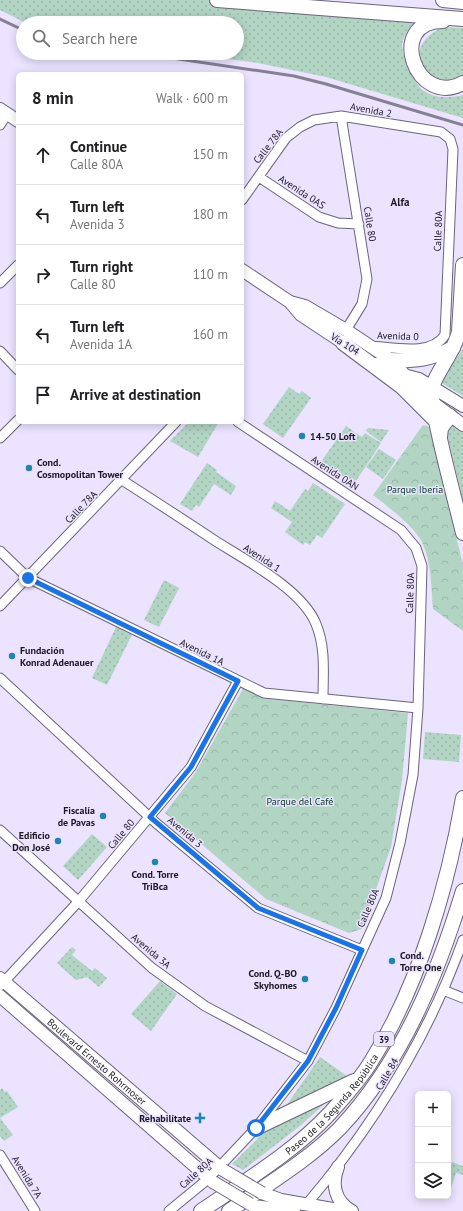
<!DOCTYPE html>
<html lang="en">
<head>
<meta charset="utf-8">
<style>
  body { margin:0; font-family:"PT Sans",sans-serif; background:#f6f6f6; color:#202124 }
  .controls { position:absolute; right:12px; bottom:12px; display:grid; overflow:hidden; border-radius:6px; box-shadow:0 2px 10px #0003 }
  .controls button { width:36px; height:36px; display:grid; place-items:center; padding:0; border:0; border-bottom:1px solid #e0e0e0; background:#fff; color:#202124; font:20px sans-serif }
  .stop { position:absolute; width:12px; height:12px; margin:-9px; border:3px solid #1a73e8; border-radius:50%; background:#fff }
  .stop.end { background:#1a73e8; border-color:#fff; box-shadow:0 1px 4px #0008 }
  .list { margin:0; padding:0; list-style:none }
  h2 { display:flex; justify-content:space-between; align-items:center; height:52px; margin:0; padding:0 16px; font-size:17px }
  h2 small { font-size:13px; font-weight:400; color:#757577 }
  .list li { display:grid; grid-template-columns:26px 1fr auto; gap:12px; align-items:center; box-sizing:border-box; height:60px; padding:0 16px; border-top:1px solid #e0e0e0 }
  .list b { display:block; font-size:15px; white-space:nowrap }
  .list p { margin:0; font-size:13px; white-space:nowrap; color:#757577 }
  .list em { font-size:13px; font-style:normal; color:#757577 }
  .icon { flex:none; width:22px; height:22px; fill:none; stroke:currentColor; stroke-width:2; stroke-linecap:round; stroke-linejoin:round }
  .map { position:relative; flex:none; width:463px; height:1211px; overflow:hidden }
  .search { position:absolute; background:#fff; box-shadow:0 2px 10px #0003; left:16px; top:16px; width:228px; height:44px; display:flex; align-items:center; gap:10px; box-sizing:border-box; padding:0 14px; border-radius:22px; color:#757577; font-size:15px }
  .panel { position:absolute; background:#fff; box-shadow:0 2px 10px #0003; left:16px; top:72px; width:228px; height:352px; border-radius:6px }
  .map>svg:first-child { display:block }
  .grass { fill:url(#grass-dots) }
  .park { fill:url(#park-crowns) }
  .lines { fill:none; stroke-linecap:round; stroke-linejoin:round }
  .minor-casing { stroke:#6c647c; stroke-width:11 }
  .secondary-casing { stroke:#6c647c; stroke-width:14 }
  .trunk-casing { stroke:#6c647c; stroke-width:16 }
  .minor { stroke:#fff; stroke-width:9 }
  .secondary { stroke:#fff; stroke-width:12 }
  .trunk { stroke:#fff; stroke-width:14 }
  .rail { stroke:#868093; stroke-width:3 }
  .secondary-bridge-casing { stroke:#6c647c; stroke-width:14; stroke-linecap:butt }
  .secondary-bridge { stroke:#fff; stroke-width:12 }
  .route { stroke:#1a73e8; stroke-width:5 }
  .poi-dot { fill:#1b86ae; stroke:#ebe3ff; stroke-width:1.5 }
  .labels { text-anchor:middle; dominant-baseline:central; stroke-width:3; stroke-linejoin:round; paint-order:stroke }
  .shield { fill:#ebe3ff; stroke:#595564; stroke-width:1 }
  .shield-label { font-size:9px; font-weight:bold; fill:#1b1821 }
  .street-label { font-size:10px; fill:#1b1821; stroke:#ebe3ff }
  .poi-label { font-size:10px; font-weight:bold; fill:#1b1821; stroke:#ebe3ff; text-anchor:start }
  .park-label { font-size:10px; fill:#003724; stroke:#ebe3ff }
  .neighbourhood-label { font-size:11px; font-weight:bold; fill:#1b1821; stroke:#ebe3ff }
</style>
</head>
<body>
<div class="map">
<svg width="463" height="1211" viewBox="0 0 463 1211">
  <defs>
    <pattern id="grass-dots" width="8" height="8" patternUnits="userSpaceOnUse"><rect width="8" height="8" fill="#b1d4c3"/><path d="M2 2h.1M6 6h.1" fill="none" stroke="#98b5a7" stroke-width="1.8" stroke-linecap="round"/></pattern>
    <pattern id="park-crowns" width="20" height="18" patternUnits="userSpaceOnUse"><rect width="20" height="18" fill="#b1d4c3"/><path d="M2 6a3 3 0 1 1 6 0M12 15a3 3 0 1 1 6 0" fill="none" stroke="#98b5a7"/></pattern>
  </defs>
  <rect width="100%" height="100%" fill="#ebe3ff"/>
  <path class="grass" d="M0 0H216L418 18C410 26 405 33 402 44 401 55 415 85 424 91 435 99 451 98 463 95V118L326 77 258 63 184 53H237V23H26L0 10Z
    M444 27 463 28V77C432 97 394 47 444 27Z
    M463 349V396L440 382Z
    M289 387 299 394 302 391 311 398 283 438 263 424Z
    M189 422H219L198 457 170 441Z
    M454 425 463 431V500L447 435 450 427Z
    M346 426 362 437 365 433 381 443 354 484 321 462Z
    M368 428 389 430 381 442 366 431Z
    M379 449 396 460 383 479 366 467Z
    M207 463 217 470 216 472 236 486 231 495 214 484 199 507 196 505 192 511 180 504Z
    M313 483 345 504 322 538 317 535 310 545 305 542 303 545 285 532 292 522 271 508 275 501 290 511 305 489 308 491Z
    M164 580 179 588 159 627 144 620Z
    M116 627 132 635 107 685 92 678Z
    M425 732 461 735 459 762 423 759Z
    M92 834 107 847 78 880 63 866Z
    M72 947 76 950 72 955 92 971 95 968 107 978 99 987 87 977 76 980 57 963Z
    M160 981 177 994 151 1031 131 1014Z
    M320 1057 347 1076 284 1109Z
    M2 1088 5 1092 7 1091 18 1107 0 1118 13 1135 4 1141 0 1136V1090Z
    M336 1093 300 1126 243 1170 232 1164 274 1123Z
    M452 1162 463 1166V1175L456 1173 448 1197 447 1196 448 1173Z"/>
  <path class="park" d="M423 425 430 427 463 565V631L433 609C431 587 432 563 422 542 414 526 387 506 373 495Z
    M244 687 269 699 408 713 402 780 391 847 362 929 349 933 266 899 165 813 196 772Z"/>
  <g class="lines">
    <defs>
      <path id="minor" d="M341 116 367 279 362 304 346 330
        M0 125 7 114
        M259 177 319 217 338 223 359 224
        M242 200 286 138 300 127 314 120 341 116 441 132 450 139 453 149 445 335C431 357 392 347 370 346
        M0 283 18 265
        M0 351 18 370
        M0 438 18 420
        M122 480C153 500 184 520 214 540 245 560 302 589 316 624 326 648 323 674 323 699
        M0 551 28 578 264 693 418 708
        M0 606 176 422
        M0 678 156 823 258 908 362 950
        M0 830 152 968 205 1006 308 1061
        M0 986 78 902 191 767 238 681
        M443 990 463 998
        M0 1155 35 1211
        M306 1205C373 1126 428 1038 463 940
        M169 1211 208 1179 256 1128 308 1061 336 1008 386 898 400 843 413 775 418 708 422 566 416 548 401 530 238 422"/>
      <g id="secondary">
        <path d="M0 109 18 121"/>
        <path d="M242 270 290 302 301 315 351 348"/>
        <path d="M290 302 305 306 346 330 391 360 424 396 463 425"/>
        <path d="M377 364 396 373 419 379 463 406"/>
        <path id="s1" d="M0 978 223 1170"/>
        <path d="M0 996 213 1182"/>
        <path d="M338 1167C331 1184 335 1202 352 1211"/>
        <path d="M262 1193 281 1200 344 1211"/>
        <path d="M253 1206 294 1211"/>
      </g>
      <g id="trunk">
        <path d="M217 0 463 19"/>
        <path d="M443 0 463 2"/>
        <path d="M443 21C385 21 416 109 463 83"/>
        <path d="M463 265 459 332C454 352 439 368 432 387 428 402 458 511 463 533"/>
        <path d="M343 343 402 387 437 422"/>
        <path d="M391 360C414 361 432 359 453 348"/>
        <path d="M440 437 441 428 450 416"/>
        <path d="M256 1128 354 1081"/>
        <path id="s2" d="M201 1211C245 1181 294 1152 331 1112 345 1096 361 1079 372 1060 419 985 448 886 463 798"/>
        <path d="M229 1211C265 1186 310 1159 340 1128 402 1062 437 976 463 891"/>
      </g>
    </defs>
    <use href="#minor" class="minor-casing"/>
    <use href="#secondary" class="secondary-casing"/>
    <use href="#trunk" class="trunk-casing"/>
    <use href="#minor" class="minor"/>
    <use href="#secondary" class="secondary"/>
    <use href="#trunk" class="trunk"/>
    <path class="rail" d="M0 19 23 30
      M138 53 294 76 326 84 463 125"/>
    <defs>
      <path id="secondary-bridge" d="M223 1170 262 1193
        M213 1182 250 1204"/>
    </defs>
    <use href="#secondary-bridge" class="secondary-bridge-casing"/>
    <use href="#secondary-bridge" class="secondary-bridge"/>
  </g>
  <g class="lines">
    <path class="route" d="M28 578 238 681 191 767 150 817 258 908 362 950 336 1008 308 1061 256 1128"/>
  </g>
  <g class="poi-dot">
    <circle cx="302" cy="436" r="4"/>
    <circle cx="29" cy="468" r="4"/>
    <circle cx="12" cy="656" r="4"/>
    <circle cx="103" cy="816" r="4"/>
    <circle cx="58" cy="841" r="4"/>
    <circle cx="155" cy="862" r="4"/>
    <circle cx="392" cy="961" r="4"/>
    <circle cx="305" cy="979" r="4"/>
    <path d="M198 1112h4v4h4v4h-4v4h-4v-4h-4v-4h4z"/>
  </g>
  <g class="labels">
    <rect class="shield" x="374" y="1032" width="20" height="14" rx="3"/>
    <g class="shield-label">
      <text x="384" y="1039">39</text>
    </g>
    <g class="street-label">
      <text transform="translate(371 110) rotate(10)">Avenida 2</text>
      <text transform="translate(268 146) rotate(-52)">Calle 78A</text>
      <text transform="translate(302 192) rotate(33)">Avenida 0AS</text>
      <text transform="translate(370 224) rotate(81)">Calle 80</text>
      <text transform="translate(438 231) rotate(-88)">Calle 80A</text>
      <text transform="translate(398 336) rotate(2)">Avenida 0</text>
      <text transform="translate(345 344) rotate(32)">Vía 104</text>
      <text transform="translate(335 473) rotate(33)">Avenida 0AN</text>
      <text transform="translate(81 507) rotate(-46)">Calle 78A</text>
      <text transform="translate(262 558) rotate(33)">Avenida 1</text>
      <text transform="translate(410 593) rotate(-88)">Calle 80A</text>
      <text transform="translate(202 652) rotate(26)">Avenida 1A</text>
      <text transform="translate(185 832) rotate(40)">Avenida 3</text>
      <text transform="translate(121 834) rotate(-50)">Calle 80</text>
      <text transform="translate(368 908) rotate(-67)">Calle 80A</text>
      <text transform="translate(151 951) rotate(40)">Avenida 3A</text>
      <text stroke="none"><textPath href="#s1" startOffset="128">Boulevard Ernesto Rohrmoser</textPath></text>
      <text transform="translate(387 1074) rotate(-60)">Calle 84</text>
      <text stroke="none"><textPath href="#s2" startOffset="170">Paseo de la Segunda República</textPath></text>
      <text transform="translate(196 1173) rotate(-42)">Calle 80A</text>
      <text transform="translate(27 1177) rotate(58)">Avenida 7A</text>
    </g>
    <g class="poi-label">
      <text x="310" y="436">14-50 Loft</text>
      <text x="37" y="462">Cond.<tspan x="37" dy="12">Cosmopolitan Tower</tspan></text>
      <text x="20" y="650">Fundación<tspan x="20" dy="12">Konrad Adenauer</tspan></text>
      <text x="95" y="810" text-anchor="end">Fiscalía<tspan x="95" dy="12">de Pavas</tspan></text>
      <text x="50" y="835" text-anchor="end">Edificio<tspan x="50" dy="12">Don José</tspan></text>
      <text x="155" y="874" text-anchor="middle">Cond. Torre<tspan x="155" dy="12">TriBca</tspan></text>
      <text x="400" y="955">Cond.<tspan x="400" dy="12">Torre One</tspan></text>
      <text x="297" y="973" text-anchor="end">Cond. Q-BO<tspan x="297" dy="12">Skyhomes</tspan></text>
      <text x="191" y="1118" text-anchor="end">Rehabilítate</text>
    </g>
    <g class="park-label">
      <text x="415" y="489">Parque Iberia</text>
      <text x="300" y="801">Parque del Café</text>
    </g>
    <g class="neighbourhood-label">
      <text x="400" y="202">Alfa</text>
    </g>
  </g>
</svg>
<div class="controls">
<button>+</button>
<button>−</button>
<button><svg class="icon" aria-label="layers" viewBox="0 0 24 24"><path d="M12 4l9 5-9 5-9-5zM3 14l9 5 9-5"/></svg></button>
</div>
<div class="stop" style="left:256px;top:1128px"></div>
<div class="stop end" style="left:28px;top:578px"></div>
<div class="search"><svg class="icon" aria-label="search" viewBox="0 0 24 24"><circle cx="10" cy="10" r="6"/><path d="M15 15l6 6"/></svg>Search here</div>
<section class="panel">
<h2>8 min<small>Walk · 600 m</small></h2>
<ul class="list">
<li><svg class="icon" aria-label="ahead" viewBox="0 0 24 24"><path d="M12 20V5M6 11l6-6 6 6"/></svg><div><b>Continue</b><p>Calle 80A</p></div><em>150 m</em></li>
<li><svg class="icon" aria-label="left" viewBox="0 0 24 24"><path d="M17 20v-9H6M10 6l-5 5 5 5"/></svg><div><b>Turn left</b><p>Avenida 3</p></div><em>180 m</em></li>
<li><svg class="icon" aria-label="right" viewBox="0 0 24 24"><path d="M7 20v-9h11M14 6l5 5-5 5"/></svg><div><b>Turn right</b><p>Calle 80</p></div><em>110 m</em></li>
<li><svg class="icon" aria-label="left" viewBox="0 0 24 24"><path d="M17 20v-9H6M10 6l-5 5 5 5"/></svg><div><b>Turn left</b><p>Avenida 1A</p></div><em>160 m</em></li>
<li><svg class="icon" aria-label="arrive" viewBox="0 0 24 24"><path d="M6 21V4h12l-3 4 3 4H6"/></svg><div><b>Arrive at destination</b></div></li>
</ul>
</section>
</div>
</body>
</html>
